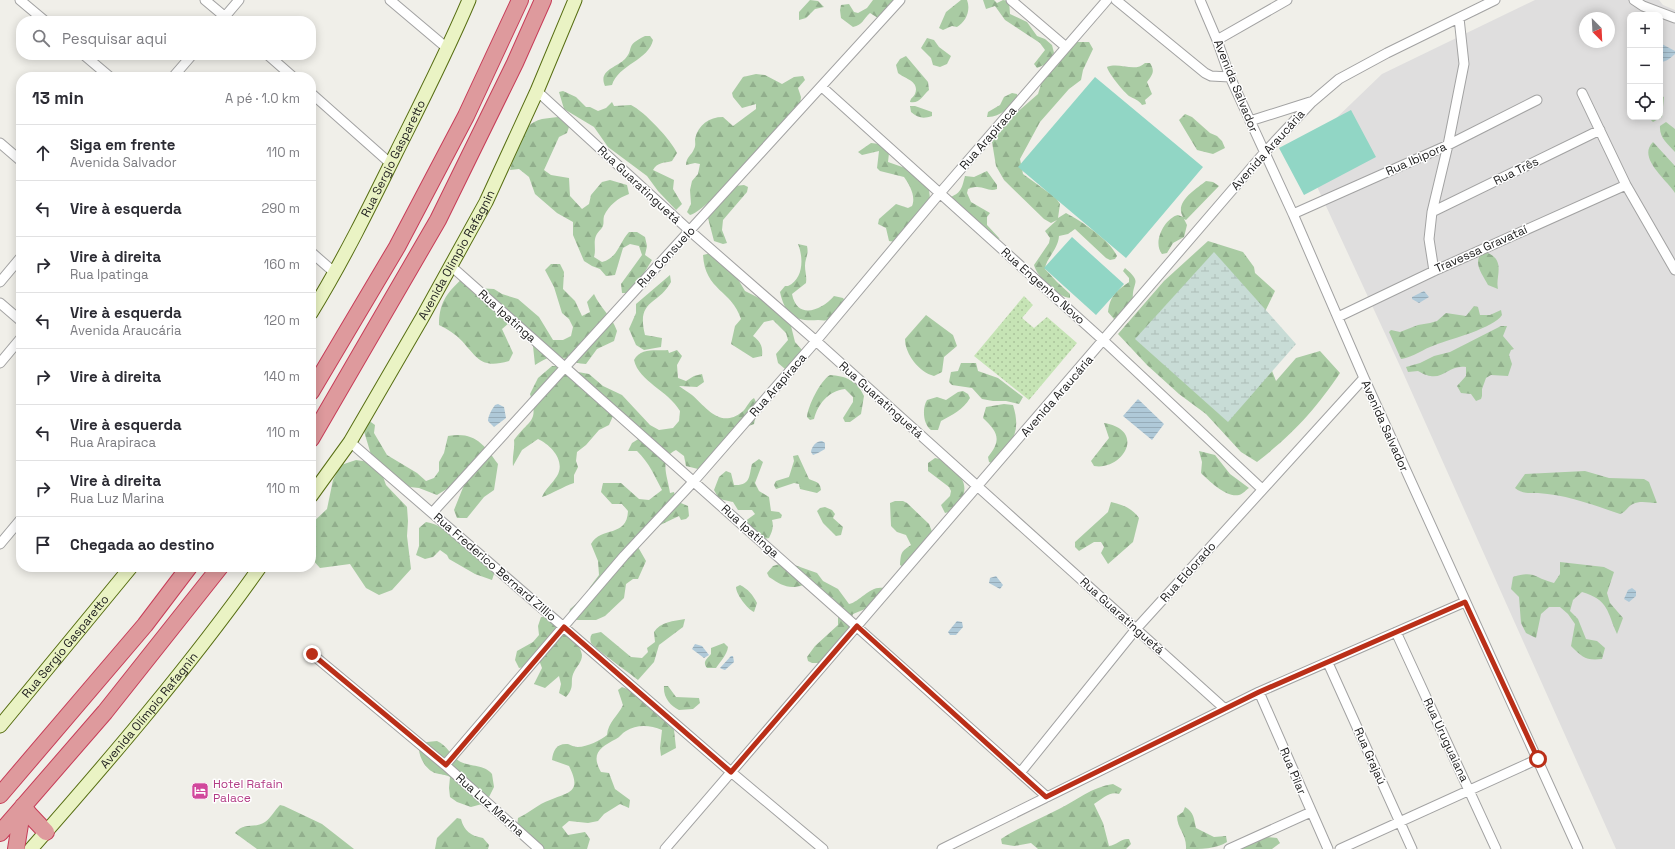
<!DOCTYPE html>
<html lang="pt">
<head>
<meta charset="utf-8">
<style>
  body { margin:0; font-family:"Space Grotesk",sans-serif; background:#f7f7f7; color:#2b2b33 }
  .controls { position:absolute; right:12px; top:12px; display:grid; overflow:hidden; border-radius:8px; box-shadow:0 2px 10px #0003 }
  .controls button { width:36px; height:36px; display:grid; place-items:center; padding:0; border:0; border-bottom:1px solid #e1e1e2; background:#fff; color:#2b2b33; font:20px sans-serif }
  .compass { position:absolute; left:1579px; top:12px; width:36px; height:36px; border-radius:50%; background:#fff; box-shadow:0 2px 10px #0003; rotate:156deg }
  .stop { position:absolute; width:12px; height:12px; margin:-9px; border:3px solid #ba2f18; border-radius:50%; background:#fff }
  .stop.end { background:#ba2f18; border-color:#fff; box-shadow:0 1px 4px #0008 }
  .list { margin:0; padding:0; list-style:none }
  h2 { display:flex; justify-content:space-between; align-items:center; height:52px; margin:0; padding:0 16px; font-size:17px }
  h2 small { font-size:13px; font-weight:400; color:#7c7c81 }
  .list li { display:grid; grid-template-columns:26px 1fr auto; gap:12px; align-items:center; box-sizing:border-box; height:56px; padding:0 16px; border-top:1px solid #e1e1e2 }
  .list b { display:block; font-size:15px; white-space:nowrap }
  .list p { margin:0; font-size:13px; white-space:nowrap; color:#7c7c81 }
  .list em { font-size:13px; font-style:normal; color:#7c7c81 }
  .icon { flex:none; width:22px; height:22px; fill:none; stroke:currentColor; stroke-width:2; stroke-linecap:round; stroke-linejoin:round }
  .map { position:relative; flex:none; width:1675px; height:849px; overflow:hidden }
  .search { position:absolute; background:#fff; box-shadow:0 2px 10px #0003; left:16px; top:16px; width:300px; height:44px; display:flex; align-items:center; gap:10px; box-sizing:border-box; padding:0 14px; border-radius:16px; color:#7c7c81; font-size:15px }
  .panel { position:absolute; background:#fff; box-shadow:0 2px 10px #0003; left:16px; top:72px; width:300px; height:500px; border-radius:16px }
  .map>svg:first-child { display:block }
  .residential { fill:#dfdede; fill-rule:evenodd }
  .grass { fill:url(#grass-dots) }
  .forest { fill:url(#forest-firs) }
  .wetland { fill:url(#wetland-marsh) }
  .pitch { fill:#91d6c5 }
  .water { fill:url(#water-rules) }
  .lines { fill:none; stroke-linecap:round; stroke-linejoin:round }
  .street-casing { stroke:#a2a2a2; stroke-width:11 }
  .secondary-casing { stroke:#576e12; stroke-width:15 }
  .highway-casing { stroke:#c73d58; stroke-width:18 }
  .street { stroke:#fff; stroke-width:9 }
  .secondary { stroke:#eaf3c4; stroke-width:13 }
  .highway { stroke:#de9a9d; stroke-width:16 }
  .route { stroke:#ba2f18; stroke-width:5 }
  .labels { text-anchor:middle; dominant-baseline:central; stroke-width:3; stroke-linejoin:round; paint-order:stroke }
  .street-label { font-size:12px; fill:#212121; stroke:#fff }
  .hotel-label { font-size:12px; fill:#b23c85; stroke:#fff; text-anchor:start }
</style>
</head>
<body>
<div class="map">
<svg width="1675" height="849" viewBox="0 0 1675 849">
  <defs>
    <pattern id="grass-dots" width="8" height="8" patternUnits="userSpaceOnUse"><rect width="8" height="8" fill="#c6e4b5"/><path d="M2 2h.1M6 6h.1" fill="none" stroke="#aac39b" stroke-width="1.8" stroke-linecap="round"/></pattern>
    <pattern id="forest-firs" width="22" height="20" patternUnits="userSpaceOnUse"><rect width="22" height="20" fill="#a9cba3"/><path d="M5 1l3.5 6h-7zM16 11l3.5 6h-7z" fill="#91ae8c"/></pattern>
    <pattern id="wetland-marsh" width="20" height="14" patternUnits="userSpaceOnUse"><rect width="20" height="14" fill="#c8dcd6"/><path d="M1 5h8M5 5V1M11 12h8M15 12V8" fill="none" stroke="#acbcb7"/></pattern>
    <pattern id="water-rules" width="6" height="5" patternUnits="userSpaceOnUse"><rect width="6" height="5" fill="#afc9d8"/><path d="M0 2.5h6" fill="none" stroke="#96acb9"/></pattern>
  </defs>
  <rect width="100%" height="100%" fill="#f0efe9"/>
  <path class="residential" d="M1535 0H1659L1663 5 1675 10V849H1616L1400 366 1301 152 1382 74ZM1630 15H1660V117H1630ZM1585 18H1609V42H1585Z"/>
  <path class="grass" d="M1024 296 1033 305 1022 318 1034 328 1047 317 1077 343 1029 400 974 356Z"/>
  <path class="forest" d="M810 0 818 1 824 7 815 9 806 18 799 20V12Z
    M873 0H898L878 18 870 13C863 19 863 25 853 27L841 18 840 10 841 5 849 4 854 12 858 13 867 8Z
    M961 0H967C971 10 966 22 957 27L952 26 943 30 939 28 946 12Z
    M983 0H994L997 3 1003 0 1009 1 1010 14 1027 22 1037 36 1045 39 1052 45 1054 53 1046 64 1037 68 1034 64 1045 50 1040 43 1005 20 995 6 986 9Z
    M645 36H650L653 40C649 60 618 65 612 85L605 86C598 70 616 68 625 59 635 48 624 46 645 36Z
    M927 38 934 40 939 47 951 56 947 64 940 67 933 65 931 58 921 48Z
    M1074 42H1089L1093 49 1083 70 1081 80 1069 89 1040 122 1020 159 1023 174 1056 198 1060 204 1058 218 1066 213C1081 221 1110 240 1117 256L1115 259 1110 260 1106 258 1075 229 1068 234 1059 236C1058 250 1046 258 1045 269L1057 282 1070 294V298C1057 297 1037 277 1034 265L1049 243 1050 238 1045 231 1057 220 1051 223 1044 219 1004 180 996 166 992 142 1006 122 1038 94 1042 81Z
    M906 56 928 82 929 90C923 95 920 104 910 102 911 97 913 98 915 94 920 81 905 79 898 73L896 65 900 59Z
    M1145 63H1150C1155 71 1153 74 1147 82L1152 94 1145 100 1146 104 1142 105C1139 100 1134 99 1129 96 1124 92 1108 73 1107 67 1120 62 1135 73 1145 63Z
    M756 74 765 75 782 84 794 77 803 76 805 80 798 88 801 97 800 106C783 125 707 212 690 215L687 212 691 204 690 190 692 181 698 174 700 164 695 163 686 165C686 157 692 155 694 149 696 146 695 142 695 139 698 125 709 117 723 117L733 126 756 109V104L742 108 733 97 732 93 743 77Z
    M563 91 576 97 586 107H590L598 111 606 108 612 102 614 106 631 105C644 111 672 141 677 153L672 161C665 163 657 162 653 170L674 180 673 189 682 204 676 210 658 191 647 176 608 147 594 127 564 109 559 92Z
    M1012 93 1017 94 1018 99C1010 107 999 118 987 117L988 112 1000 105 1004 97Z
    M1660 96 1664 97 1662 117 1653 122 1648 117H1660Z
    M910 106H915L932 112V116C923 119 918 118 911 112Z
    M1185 114 1192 117 1210 133 1217 136 1222 141 1225 148 1213 154 1197 150 1179 120Z
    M558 117 569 127 567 133 559 137 544 170 551 175 569 178 570 196 582 209 589 204 591 195 602 182 610 180 627 185 629 194C618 198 609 205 604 216 603 219 604 223 603 226 601 230 596 233 595 239 594 245 596 250 594 257L602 262C618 258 619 243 629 232H637L645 237 647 246 645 255 652 260 632 293H622L621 284 642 255 639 246 630 244 623 248 615 275 606 276 600 269 592 266 584 261 573 235V222L557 213 535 194 529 177 519 169 510 170C515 152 519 124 542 119 547 118 552 118 558 117Z
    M1666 122 1675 129V152C1668 144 1659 138 1660 126Z
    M1653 142 1675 166V193C1666 179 1637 158 1653 142Z
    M871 143 880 144 889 153 888 162 908 169 929 189 930 199 895 242 889 241 886 228 878 224 879 219 896 204 908 208 912 206C916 197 910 185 904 177L880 171 877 168 879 151 862 155 858 152Z
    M987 171 997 185V189C987 193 983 183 968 189L967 193 971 202 990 213 987 217V225L1000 239 991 237 951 197C962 192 962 187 965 176L974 177Z
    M1206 181 1213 182 1219 186 1186 220 1184 219 1187 225 1184 237 1173 243 1167 253 1162 254C1152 242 1165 218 1178 215L1183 217C1174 202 1196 189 1206 181Z
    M744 185 748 187 747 192 723 220 722 230 727 243 723 244 714 241 708 218 709 214 735 186Z
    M1208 241 1243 252 1254 267 1255 273 1275 291 1256 330 1276 381 1296 358 1320 351 1340 373C1315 410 1293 434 1257 462L1241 452 1206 414 1179 394 1147 365 1118 334 1164 281Z
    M798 244 807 246C809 255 805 258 805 266 805 272 807 276 806 283L792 294C797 320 821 311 834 296L843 298 846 302C840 308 835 316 827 320 825 321 821 320 818 320 795 322 785 315 780 292L785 286H788C803 279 804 259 798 244Z
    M711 253 736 276 745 291 765 301 786 318 791 326 795 342 803 351 793 363 785 369 778 363 776 354 788 340 786 333 773 320 764 322 753 336C761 342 763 347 762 356L753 358 731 344 735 326 741 319C732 290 705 291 703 255Z
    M1488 253C1506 261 1495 277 1498 289L1488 285C1483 275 1473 264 1481 254Z
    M551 264H560L564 272 563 289 575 301 582 316 590 312 587 302 594 294C600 308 612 316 617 331L614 341 597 349 586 364C561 362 560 348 535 365L533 346 529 339 509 323 502 329 513 353 509 361C482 369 478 359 462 341 455 334 448 329 439 325 439 304 446 293 462 279L476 288 494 289 502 294 518 299 539 317 553 340H563L571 336 573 327 569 319 562 313 554 287 545 270Z
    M1125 268C1144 284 1131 281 1133 301L1120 319H1114L1108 312C1110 296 1116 291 1129 282V278L1123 271Z
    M670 275 671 282C658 306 636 299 645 335L662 338 661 347 644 350 636 345 629 329 636 313V304Z
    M1474 306 1478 307 1480 315H1490L1501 310 1502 315C1494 328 1451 339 1435 345 1423 349 1414 357 1401 359L1389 332 1391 330 1400 332 1418 325 1430 323 1437 321 1446 313 1466 316Z
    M926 315 953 335 957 346 944 357 942 372 934 376C919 372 905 354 905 339Z
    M1501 326H1507L1503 336 1514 349 1511 350 1509 355 1512 364 1508 376 1491 375 1486 378 1482 389V396L1481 399 1476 401 1471 394 1461 393 1457 386 1466 376V367C1446 364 1443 386 1418 371L1408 372 1406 367 1420 363 1434 356 1450 352Z
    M668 350 669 353 677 350 682 356 677 365 678 378 686 381 694 376 702 374 704 382 697 387 679 386C683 389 688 392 692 395 707 408 720 429 742 412 747 408 748 402 754 398L758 406 754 424 746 427 702 470 686 466 684 456 676 450C658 458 668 477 670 493L674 492 676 501 688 506 689 516 686 519 681 520 679 516 656 527 638 547 646 561 638 579H633L626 584 624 598 605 616 596 620H572L568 617 570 609 587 595 590 587 599 575 598 561 591 544C601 526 627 538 628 511L622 504H612L601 492 603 483H621L639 499 649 500 662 490C654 475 650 464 637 451H628L632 443 640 438 620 420 613 416 609 425 599 430 586 445 577 452 576 461 578 467 574 475V483C562 487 554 493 542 497 546 488 552 484 557 476 566 461 551 445 538 439L522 450 513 466C512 456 515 449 514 440 530 418 539 423 530 394L538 378 552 366 570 367 578 372 589 374 603 386 622 395 650 425 659 430 673 428 679 421 680 411C668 390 639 382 634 360 641 347 656 351 668 350Z
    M961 363H976L978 371 998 378 1023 397 1019 404 1006 401H993L982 399 972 388 952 385 949 382 951 372 958 371Z
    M830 375C845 376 857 380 864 396L861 414 850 422H845L843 418 853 402V397L845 389C828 391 818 404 814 419L810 420 807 417C808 406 820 381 830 375Z
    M963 391 968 394 970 398C963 410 952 415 941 421L938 430H931C923 424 922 408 927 400L937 397 946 400 958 392Z
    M1004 404 1013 405C1022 434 1011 443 994 464L989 462 988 457C1002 440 998 432 983 418L986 407Z
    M368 420 375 425 374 433 387 455 417 473 426 481 434 478 439 471V462L444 453 448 436C474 431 484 444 498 464L494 490 484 497 467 518H457L454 510 464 485H453L437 495 419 488 410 487 401 483 372 458 363 428Z
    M1104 423C1147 430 1123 471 1094 466L1091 461 1109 438Z
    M1199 451 1215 455 1230 474 1249 488C1246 490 1243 494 1239 495 1227 498 1209 481 1201 473L1202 462Z
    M798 455 809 479C815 482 820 481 821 490L817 493 800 489 799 484 794 483 776 489 774 485 776 481 789 477 794 461 793 456Z
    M935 458 940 459C946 464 958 472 961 478 970 490 960 511 945 513L941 505 950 496 951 491 949 487 928 471V463Z
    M759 459 763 462 755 483 759 491 769 497 771 511 779 512 782 515 781 518 772 520C774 527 772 532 769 538L764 539 744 522 755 514 752 510H738L733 502 719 499 714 490 719 477 726 471 731 473 734 485C751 486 749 475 752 464Z
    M356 460 370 462 381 471 386 485 407 507 408 521 407 536 411 569 392 590 379 595 366 588 350 564 320 568 311 558V524L327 509 333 480 341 465Z
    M1585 471 1609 478 1644 479 1649 482 1657 503C1650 503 1640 500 1633 504 1628 506 1626 512 1620 514 1593 505 1568 495 1538 493 1530 493 1522 494 1515 488L1525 474Z
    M895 501H903L907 503 929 524 933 534 903 567 900 565C901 552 901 552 911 545L906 535 897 532 891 526 890 503Z
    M1111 502C1123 505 1132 508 1139 518L1133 542 1108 564 1101 553 1104 547 1101 542H1094L1079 551 1075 547V542L1108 512Z
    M825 507 832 510 835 514 833 518 843 527 841 535 836 536 823 523 817 511 820 508Z
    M426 522C450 526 477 555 495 571L492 580 475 574 449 559 447 555 440 550 433 557 425 559 416 555 419 546V528Z
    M786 562 817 573 823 581 838 589 849 604C861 601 870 585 884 588L870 607 853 614 850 623 849 637 822 663H812L808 661 807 657 815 646 838 625V616C827 606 816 595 803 585 789 590 781 585 769 577L767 573 773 566Z
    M1560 562 1604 567 1614 572 1607 593 1610 603 1623 618 1617 634C1607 612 1609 600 1582 592L1573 600 1570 611 1578 619 1586 639 1597 641 1605 648 1602 659C1586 661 1582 657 1571 646L1575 624 1568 614 1560 607H1549L1541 614 1536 638 1526 633 1521 623 1519 597 1511 589 1513 577C1535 570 1534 578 1554 583L1560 574Z
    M740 585C748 589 753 595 757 603L754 612C747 609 736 594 736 587Z
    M541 617C544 617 548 617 550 618 560 624 581 643 582 655 582 662 577 666 574 672 569 682 576 686 566 697L559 693 561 684 559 676 545 688 534 684 542 668 539 660 528 666 519 668 515 660 517 651 533 642 539 635 538 626Z
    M685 619 683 627 659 645 654 662 638 680C631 674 595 649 591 643 590 640 590 637 592 634L601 632 631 657 642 658 648 652 647 648 655 642 654 632C660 622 674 621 685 619Z
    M724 643 728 647C727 655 720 662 716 668H707C702 662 707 659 711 654V648Z
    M664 686H668L676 697 699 698 700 703 693 709 679 710C670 706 663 697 664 686Z
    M622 687 630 690 670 723 674 730 676 748 661 756 660 748 662 730C650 725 637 724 626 731 622 733 620 737 616 739 601 747 590 753 601 772L609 773 615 789 630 800 629 808 620 804 604 814 598 821 588 823 569 821 562 827 568 835 585 832 590 839 587 849H542L517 827 518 818C529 813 538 804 550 800 570 792 582 792 569 766L552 760C553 750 557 743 568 744 571 745 574 747 578 747 587 747 601 740 607 735 608 722 618 716 623 705L618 690Z
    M437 741C448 746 450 755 459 761 469 767 484 764 492 774L494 787 489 797 482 804 471 807 457 802 450 797 449 788 450 777C445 774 441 775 435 773 426 770 418 756 419 747L427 742Z
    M1113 784 1122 789 1119 794C1110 791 1102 799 1094 804L1103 823 1109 846C1117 845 1121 838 1129 839L1131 844 1126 849H1038L1031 843 1014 846 1002 844 1001 839C1019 827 1040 819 1059 809 1077 800 1092 787 1113 784Z
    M280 805 284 806 322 824 354 849H257L235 833C244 822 255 829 265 822 270 819 275 810 280 805Z
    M1185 807C1194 812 1194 819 1196 828L1214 837 1226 836 1227 842C1217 849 1200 849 1186 849 1187 834 1177 829 1177 816L1183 812Z
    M457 818 461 819C464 831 471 836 483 838L489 845 488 849H435L437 838Z
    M1266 837 1277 838 1280 843 1272 849H1240Z"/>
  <path class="wetland" d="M1214 252 1296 344 1228 422 1135 339Z"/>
  <path class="pitch" d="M1095 77 1203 167 1126 258 1018 167Z
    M1351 110 1376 157 1304 195 1279 148Z
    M1072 237 1124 284 1096 315 1044 268Z"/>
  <path class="water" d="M1660 43 1675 51V54C1670 58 1667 62 1660 62Z
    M1424 291 1429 297 1419 303 1412 299V297Z
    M1138 399 1164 424 1152 440 1123 416Z
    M498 404 504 407 506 418 494 427 488 421C488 416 492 409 495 405Z
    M822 441 825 443V449L818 453 813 455 811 452C812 446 816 441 822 441Z
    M996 576 1003 585 1000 589 989 583 990 578Z
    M1632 588 1636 591V596L1629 602 1624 599 1628 590Z
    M957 621 962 622 963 627 956 635H950L948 632Z
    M695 644 702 646 709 655 704 658 692 649Z
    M731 656H733L734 662 725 670 722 669 720 668Z"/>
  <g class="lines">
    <defs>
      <path id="street" d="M20 0 45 21
        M205 0 230 21
        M390 0 448 49
        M1011 0 1066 47
        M1116 0 1205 73 1211 76 1230 77
        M1200 0 1217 40 1230 77 1293 214 1364 378 1578 849
        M1634 0 1643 6 1675 18
        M222 20 239 0
        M1217 40 1287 0
        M84 55 110 77
        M268 55 293 77
        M173 77 192 55
        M822 87 1104 341 1262 489
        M537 91 690 231 816 341 1225 709
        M311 93 391 164
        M1582 93 1626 185 1675 270
        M1250 121 1310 102
        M0 143 21 161
        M1432 212 1600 130
        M1293 214 1448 145 1537 100
        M311 252 335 273
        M451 266 857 627 1047 797
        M1434 271 1429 239 1432 212 1448 145 1464 64 1459 18
        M0 282 21 257
        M0 303 21 321
        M1338 317 1434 271 1626 185
        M0 363 21 338
        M350 442 731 772 823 849
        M432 513C587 341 745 172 900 0
        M0 544 21 519
        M1396 632 1496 849
        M312 654 445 765 539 849
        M1328 663 1412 849
        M1259 692 1328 849
        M445 765 624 556 694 481 816 341 940 193 1107 0
        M1020 773 1136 629 1364 378
        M665 849 1264 153 1312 102 1339 79 1387 53 1495 0
        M942 849 1259 692 1465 602
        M1229 849 1311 812
        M1340 849 1538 759"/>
      <g id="secondary">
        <path id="s1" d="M311 313C343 261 370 206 397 151 422 101 447 52 469 0"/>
        <path id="s2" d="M311 496 350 442 422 318 486 202 537 91 575 0"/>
        <path id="s3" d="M0 726 131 567"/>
        <path id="s4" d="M31 849C111 758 190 666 260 567"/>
      </g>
      <path id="highway" d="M311 392 397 247 466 116 520 0
        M311 439 438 220 515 63 543 0
        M0 795 145 625 189 567
        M23 806 29 814 46 832
        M0 833 105 712 220 567
        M16 849 23 806"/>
    </defs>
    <use href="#street" class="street-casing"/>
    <use href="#secondary" class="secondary-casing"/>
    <use href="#highway" class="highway-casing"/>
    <use href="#street" class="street"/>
    <use href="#secondary" class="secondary"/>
    <use href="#highway" class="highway"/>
  </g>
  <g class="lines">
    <path class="route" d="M312 654 446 765 564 627 731 772 857 626 1046 797 1259 692 1465 602 1538 759"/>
  </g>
  <defs>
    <symbol id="hotel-square" viewBox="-11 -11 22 22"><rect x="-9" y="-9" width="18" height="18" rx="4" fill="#d1479c" stroke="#fff"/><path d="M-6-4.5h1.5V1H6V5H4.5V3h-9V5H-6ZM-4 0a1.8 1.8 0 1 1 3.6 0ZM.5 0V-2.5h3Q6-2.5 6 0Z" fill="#fff"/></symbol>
  </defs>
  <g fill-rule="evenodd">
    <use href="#hotel-square" x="190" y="781" width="20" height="20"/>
  </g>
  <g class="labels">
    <g class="street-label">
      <text transform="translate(1236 86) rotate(68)">Avenida Salvador</text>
      <text transform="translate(988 138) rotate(-49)">Rua Arapiraca</text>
      <text transform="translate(1268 150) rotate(-48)">Avenida Araucária</text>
      <text stroke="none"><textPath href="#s1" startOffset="175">Rua Sergio Gasparetto</textPath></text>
      <text transform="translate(1416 159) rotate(-24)">Rua Ibipora</text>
      <text transform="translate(1516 171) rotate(-26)">Rua Três</text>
      <text transform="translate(639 185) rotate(43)">Rua Guaratinguetá</text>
      <text transform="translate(1481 249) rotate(-24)">Travessa Gravataí</text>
      <text stroke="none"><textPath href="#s2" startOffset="282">Avenida Olímpio Rafagnin</textPath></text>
      <text transform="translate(666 257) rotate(-47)">Rua Consuelo</text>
      <text transform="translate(1043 286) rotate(42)">Rua Engenho Novo</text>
      <text transform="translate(507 316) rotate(42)">Rua Ipatinga</text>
      <text transform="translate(778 385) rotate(-49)">Rua Arapiraca</text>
      <text transform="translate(1057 396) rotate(-49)">Avenida Araucária</text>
      <text transform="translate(881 400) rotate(42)">Rua Guaratinguetá</text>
      <text transform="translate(1385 426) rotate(66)">Avenida Salvador</text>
      <text transform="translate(750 531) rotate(42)">Rua Ipatinga</text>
      <text transform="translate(495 567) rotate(41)">Rua Frederico Bernard Zillio</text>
      <text transform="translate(1188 572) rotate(-48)">Rua Eldorado</text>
      <text transform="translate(1122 616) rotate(42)">Rua Guaratinguetá</text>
      <text stroke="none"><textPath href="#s3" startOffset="103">Rua Sergio Gasparetto</textPath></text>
      <text stroke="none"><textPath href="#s4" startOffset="182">Avenida Olímpio Rafagnin</textPath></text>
      <text transform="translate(1446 740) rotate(65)">Rua Uruguaiana</text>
      <text transform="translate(1370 756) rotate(66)">Rua Grajaú</text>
      <text transform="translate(1293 771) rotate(67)">Rua Pilar</text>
      <text transform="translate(490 805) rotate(42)">Rua Luz Marina</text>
    </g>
    <g class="hotel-label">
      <text x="213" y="784">Hotel Rafain<tspan x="213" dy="14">Palace</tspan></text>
    </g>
  </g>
</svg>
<div class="controls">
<button>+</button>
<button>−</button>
<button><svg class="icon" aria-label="locate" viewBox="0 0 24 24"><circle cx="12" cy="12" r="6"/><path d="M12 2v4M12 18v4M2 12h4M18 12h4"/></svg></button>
</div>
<svg class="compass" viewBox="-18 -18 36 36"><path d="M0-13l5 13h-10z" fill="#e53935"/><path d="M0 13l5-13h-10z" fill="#7c7c81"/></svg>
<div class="stop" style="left:1538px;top:759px"></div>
<div class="stop end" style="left:312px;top:654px"></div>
<div class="search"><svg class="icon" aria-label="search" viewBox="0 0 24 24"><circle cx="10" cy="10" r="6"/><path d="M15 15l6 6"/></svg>Pesquisar aqui</div>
<section class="panel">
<h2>13 min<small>A pé · 1.0 km</small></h2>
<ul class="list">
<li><svg class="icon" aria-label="ahead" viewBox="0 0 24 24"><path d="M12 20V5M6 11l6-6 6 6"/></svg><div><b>Siga em frente</b><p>Avenida Salvador</p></div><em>110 m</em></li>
<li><svg class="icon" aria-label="left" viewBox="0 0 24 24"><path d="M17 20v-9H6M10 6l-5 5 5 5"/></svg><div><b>Vire à esquerda</b></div><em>290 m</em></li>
<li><svg class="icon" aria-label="right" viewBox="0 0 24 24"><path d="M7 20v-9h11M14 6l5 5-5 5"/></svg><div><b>Vire à direita</b><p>Rua Ipatinga</p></div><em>160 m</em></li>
<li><svg class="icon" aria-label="left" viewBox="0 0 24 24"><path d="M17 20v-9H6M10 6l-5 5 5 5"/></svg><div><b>Vire à esquerda</b><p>Avenida Araucária</p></div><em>120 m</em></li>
<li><svg class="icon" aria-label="right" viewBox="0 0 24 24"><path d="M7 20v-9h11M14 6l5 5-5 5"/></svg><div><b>Vire à direita</b></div><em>140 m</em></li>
<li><svg class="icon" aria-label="left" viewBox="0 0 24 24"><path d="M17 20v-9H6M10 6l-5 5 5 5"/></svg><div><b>Vire à esquerda</b><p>Rua Arapiraca</p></div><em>110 m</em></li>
<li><svg class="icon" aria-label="right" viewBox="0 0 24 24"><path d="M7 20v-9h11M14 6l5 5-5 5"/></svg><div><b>Vire à direita</b><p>Rua Luz Marina</p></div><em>110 m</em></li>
<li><svg class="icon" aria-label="arrive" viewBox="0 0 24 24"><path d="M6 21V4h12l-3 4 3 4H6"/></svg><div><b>Chegada ao destino</b></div></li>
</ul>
</section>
</div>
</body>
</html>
